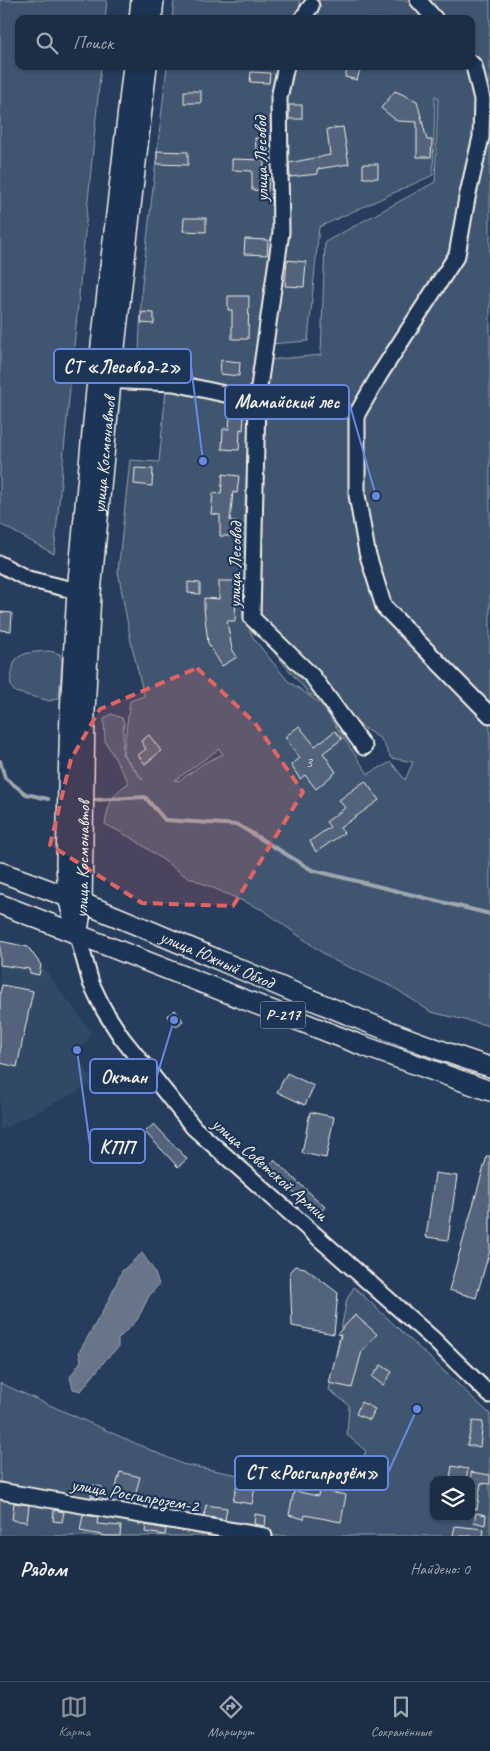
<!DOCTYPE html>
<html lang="ru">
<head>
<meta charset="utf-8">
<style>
  body { margin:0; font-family:Caveat,sans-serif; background:#293a51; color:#f1f3f6 }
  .controls { position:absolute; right:15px; bottom:15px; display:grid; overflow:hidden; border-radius:10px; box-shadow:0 1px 4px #0004 }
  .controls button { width:45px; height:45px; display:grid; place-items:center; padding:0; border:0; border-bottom:1px solid #3a4a5f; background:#1c2e46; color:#f1f3f6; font:25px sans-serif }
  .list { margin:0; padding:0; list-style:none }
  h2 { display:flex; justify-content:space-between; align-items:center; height:65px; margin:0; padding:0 20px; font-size:21px }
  h2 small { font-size:16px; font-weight:400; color:#a0a8b3 }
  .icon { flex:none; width:28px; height:28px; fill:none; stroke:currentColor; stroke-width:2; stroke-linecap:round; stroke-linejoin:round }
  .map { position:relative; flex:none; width:490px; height:1536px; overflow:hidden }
  .search { position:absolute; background:#1c2e46; box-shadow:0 1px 4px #0004; left:15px; right:15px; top:15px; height:55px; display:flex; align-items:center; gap:12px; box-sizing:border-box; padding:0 18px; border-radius:10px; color:#a0a8b3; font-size:19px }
  .sheet { height:145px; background:#1c2e46 }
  nav { display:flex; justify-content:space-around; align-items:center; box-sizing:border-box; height:70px; border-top:1px solid #3a4a5f; background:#1c2e46; font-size:14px; color:#a0a8b3 }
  nav a { display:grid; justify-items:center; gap:2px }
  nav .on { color:#8c9099 }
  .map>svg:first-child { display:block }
  .built { fill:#334966 }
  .green { fill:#40546f; stroke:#9aa2ac; fill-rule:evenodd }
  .water { fill:#677588; stroke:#9fa7ae }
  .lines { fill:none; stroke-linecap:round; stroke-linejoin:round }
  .stream { stroke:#9fa7ae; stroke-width:4 }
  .building { fill:#52647b; stroke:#f4f1e8 }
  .minor-casing { stroke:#f4f1e8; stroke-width:19 }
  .major-casing { stroke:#f4f1e8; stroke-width:22 }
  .minor { stroke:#1d3557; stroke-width:15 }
  .major { stroke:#1d3557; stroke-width:19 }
  .marked { fill:#df6462; fill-opacity:0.2; stroke:#df6462; stroke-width:4; stroke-dasharray:10 6; stroke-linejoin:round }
  .labels { text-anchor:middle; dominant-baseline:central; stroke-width:4.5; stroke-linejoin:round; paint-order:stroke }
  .number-label { font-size:15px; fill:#cccecd }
  .shield { fill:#1d3557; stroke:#b4b9bc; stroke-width:1 }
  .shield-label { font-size:16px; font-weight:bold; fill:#f4f1e8 }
  .street-label { font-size:18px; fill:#f4f1e8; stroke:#1d3557 }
  .leader { fill:none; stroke:#6887de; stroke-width:2 }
  .callout-dot { fill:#6887de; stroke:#1d3557; stroke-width:2 }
  .callout { fill:#1d3557; stroke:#6887de; stroke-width:2 }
  .callout-label { font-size:19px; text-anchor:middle; font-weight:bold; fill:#f4f1e8 }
</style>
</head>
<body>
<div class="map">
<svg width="490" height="1536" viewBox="0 0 490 1536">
  <rect width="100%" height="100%" fill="#263d5d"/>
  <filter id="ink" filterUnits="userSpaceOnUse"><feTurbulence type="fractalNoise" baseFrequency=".02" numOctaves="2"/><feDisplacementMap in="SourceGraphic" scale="10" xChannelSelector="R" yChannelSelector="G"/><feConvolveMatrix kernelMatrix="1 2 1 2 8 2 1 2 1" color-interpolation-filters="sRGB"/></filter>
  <g filter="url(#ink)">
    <path class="built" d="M0 941 28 947 91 1032 88 1041 79 1048 81 1051 76 1054 94 1083 0 1130Z"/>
    <path class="green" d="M0 0H107L105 19H19V66H101L54 554 0 524Z
      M174 0H300V9L316 19H172Z
      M319 0H490V1026L431 1012 393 987 331 959 263 910 184 875 135 840 105 824C109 804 111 794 129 783L105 741 104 719 111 714 122 718 124 723 122 754 142 780 143 779 123 754 130 701 144 696 131 642 118 571 130 460 159 462 167 379 138 373 142 283 167 66H471V19H318ZM435 96 438 97 435 182 325 242 321 355 267 360 257 632 310 695 340 703 362 727 381 739 391 758 413 762 405 780 391 762 368 774 321 704 288 681 254 639 243 616 241 583 250 407 257 345 308 341 319 227 433 175ZM219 749 223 754 204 763 179 781 175 780Z
      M50 651 60 654 62 661 59 698 50 701 15 692C9 685 10 681 12 673 13 670 13 664 15 661 21 651 39 652 50 651Z
      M354 1287 490 1414V1536H0V1383L182 1464 243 1476 350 1490 366 1451 347 1435 349 1405 329 1390 347 1299ZM434 1480H471V1517H434Z"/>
    <path class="water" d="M142 1253 153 1269 159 1284 149 1296 137 1320 118 1339V1348L107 1358 81 1391 73 1389 70 1377 81 1361 79 1352 108 1302 122 1271Z"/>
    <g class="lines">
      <path class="stream" d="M0 761 5 778 26 794 48 799
        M95 800 145 797 165 820 238 825 312 870 490 914"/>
    </g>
    <path class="building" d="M348 66H361L357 80 345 77Z
      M251 72 270 73 269 83 250 82Z
      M184 91H201V103H184Z
      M395 91 417 101 427 140H432L431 157H417V122L397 121 381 108Z
      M289 105H302V119H289Z
      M343 127 349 164 317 169 318 174 290 177 289 163 330 155 327 129Z
      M255 138H265L266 150H256Z
      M157 151 188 152V165L157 164Z
      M232 159 264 160 263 177H269L268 191 252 190V171L232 170Z
      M363 164H378V178H363Z
      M184 218H206V232L183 231Z
      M245 239 268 240 267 255 244 254Z
      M287 260 306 262 304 287 285 286Z
      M228 296H249L248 339H232V310H228Z
      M142 312 154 313V324L141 323Z
      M221 360 240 362 239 376 220 374Z
      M230 415 244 416 243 430 240 429 239 450 222 449 223 429H229Z
      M135 468 153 469 152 486 134 484Z
      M223 474 239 476 237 493 233 492 230 521H236L237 536H220V515L211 514 213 493 221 494Z
      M219 581H235L234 599H236L235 621H227L232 649 237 657 222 666 208 643 204 608V598L219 599Z
      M188 582 200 583V594L188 593Z
      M0 612 12 613 11 631 0 630Z
      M299 726 315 746 335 731 342 739 323 753 336 772 316 789 305 775 300 779 291 765 300 758 285 737Z
      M149 735 161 751 145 764 138 755 146 749 141 741Z
      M365 781 379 800 340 828 344 833 316 852 310 841 330 827 326 822 345 808 339 800Z
      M0 941 28 947 41 965 39 975 30 973 29 969 0 965Z
      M2 985 33 991 17 1067 0 1063V993Z
      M175 1010 183 1021 176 1027 167 1016Z
      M287 1073 314 1086 305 1105 277 1092Z
      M310 1112 334 1117 326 1158 302 1153Z
      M154 1124 187 1159 178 1167 145 1132Z
      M487 1156H490V1250L476 1298 449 1290Z
      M274 1160 325 1207 318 1215 267 1167Z
      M435 1173 457 1176 448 1240 426 1237Z
      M295 1266 305 1268 338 1293 334 1334 292 1326 290 1271Z
      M355 1315 377 1334 362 1351 352 1388 329 1383 341 1335 337 1334Z
      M381 1365 392 1372 383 1385 372 1377Z
      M361 1402 375 1409 370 1420 356 1414Z
      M473 1421 483 1422 480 1447 467 1445Z
      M452 1466 468 1469 466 1480 450 1478Z
      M120 1472 140 1477 134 1500 114 1495Z
      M471 1472 490 1475V1484L481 1483 477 1509H471Z
      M237 1484 255 1487 252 1504 233 1501Z
      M93 1485 102 1487 101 1497 91 1496Z
      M319 1490 346 1495 341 1522 305 1515 304 1519 289 1515 294 1491 318 1496Z
      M14 1503 29 1505 27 1522 12 1520Z
      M206 1505 227 1508 225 1520 204 1516Z
      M54 1510 64 1512 62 1522 53 1521Z
      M476 1513 486 1515 485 1525 474 1522Z
      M255 1514 266 1516 265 1526 254 1524Z
      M83 1515 98 1517 97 1524 121 1526 120 1536H107L80 1531Z
      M146 1525 166 1529 165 1535 145 1532Z
      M455 1526 484 1529 483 1536H453Z"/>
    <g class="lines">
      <defs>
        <path id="minor" d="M418 0 435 19
          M302 19 311 6
          M471 63 474 66 482 99 481 137 467 198 457 255 380 374 357 414V495L367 552 384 607 490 715
          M101 380 174 383 257 401 252 618 313 677 364 747
          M257 401 281 232 279 98 286 66
          M0 564 28 579 77 591
          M77 933 91 983 104 1010 122 1038 194 1128 432 1338 490 1395
          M0 1491 264 1536"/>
        <g id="major">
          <path d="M139 19 141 0"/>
          <path d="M152 19 154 0"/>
          <path id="s1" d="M0 872C166 930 322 1013 490 1067"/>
          <path d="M0 904 358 1044 490 1091"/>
          <path id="s2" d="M79 925 82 903 85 712 91 593 111 382 147 66"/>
          <path d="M77 933 68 897 66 864 70 712 77 591 97 380 133 66"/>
        </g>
      </defs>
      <use href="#minor" class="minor-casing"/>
      <use href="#major" class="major-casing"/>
      <use href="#minor" class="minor"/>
      <use href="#major" class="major"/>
    </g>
  </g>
  <path class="marked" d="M197 668 255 723 303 792 233 906 142 903 50 845 71 759 100 709Z"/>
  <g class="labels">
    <g class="number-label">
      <text x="309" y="762">3</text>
    </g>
    <rect class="shield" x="260.5" y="1001.5" width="45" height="27" rx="4"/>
    <g class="shield-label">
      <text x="283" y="1015">Р-217</text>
    </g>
    <g class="street-label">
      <text transform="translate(261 159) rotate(-91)">улица Лесовод</text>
      <text stroke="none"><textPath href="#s2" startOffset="471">улица Космонавтов</textPath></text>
      <text transform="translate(235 565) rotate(-89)">улица Лесовод</text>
      <text stroke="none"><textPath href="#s2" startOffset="66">улица Космонавтов</textPath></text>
      <text stroke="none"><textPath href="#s1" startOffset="234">улица Южный Обход</textPath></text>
      <text transform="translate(270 1169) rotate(41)">улица Советской Армии</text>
      <text transform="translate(135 1495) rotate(10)">улица Росгипрозем-2</text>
    </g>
  </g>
  <path class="leader" d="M203 461L191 366M376 496L349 402M174 1020L157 1076M77 1050L90 1146M417 1409L388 1473"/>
  <g class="callout-dot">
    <circle cx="203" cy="461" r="5"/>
    <circle cx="376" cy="496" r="5"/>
    <circle cx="174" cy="1020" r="5"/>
    <circle cx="77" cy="1050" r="5"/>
    <circle cx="417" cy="1409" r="5"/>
  </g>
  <g class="callout">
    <rect x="54" y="349" width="137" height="34" rx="5"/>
    <rect x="225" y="385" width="124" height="34" rx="5"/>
    <rect x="90" y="1059" width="67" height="34" rx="5"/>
    <rect x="90" y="1129" width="55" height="34" rx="5"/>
    <rect x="235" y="1456" width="153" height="34" rx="5"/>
  </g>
  <g class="callout-label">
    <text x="122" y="373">СТ «Лесовод-2»</text>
    <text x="287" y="408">Мамайский лес</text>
    <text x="124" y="1083">Октан</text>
    <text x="117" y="1153">КПП</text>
    <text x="312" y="1479">СТ «Росгипрозём»</text>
  </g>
</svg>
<div class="controls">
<button><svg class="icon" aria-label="layers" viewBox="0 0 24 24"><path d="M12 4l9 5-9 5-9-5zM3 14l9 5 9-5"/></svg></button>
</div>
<div class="search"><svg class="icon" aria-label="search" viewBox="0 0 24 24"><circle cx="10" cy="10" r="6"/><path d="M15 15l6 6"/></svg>Поиск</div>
</div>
<section class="sheet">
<h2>Рядом<small>Найдено: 0</small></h2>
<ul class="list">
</ul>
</section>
<nav>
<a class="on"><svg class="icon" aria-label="map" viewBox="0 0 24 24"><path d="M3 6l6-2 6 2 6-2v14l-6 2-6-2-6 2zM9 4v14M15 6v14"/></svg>Карта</a>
<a><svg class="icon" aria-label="directions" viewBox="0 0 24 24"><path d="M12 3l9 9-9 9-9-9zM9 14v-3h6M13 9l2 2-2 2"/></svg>Маршрут</a>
<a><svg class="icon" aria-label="saved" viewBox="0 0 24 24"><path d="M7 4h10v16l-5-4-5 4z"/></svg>Сохранённые</a>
</nav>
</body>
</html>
